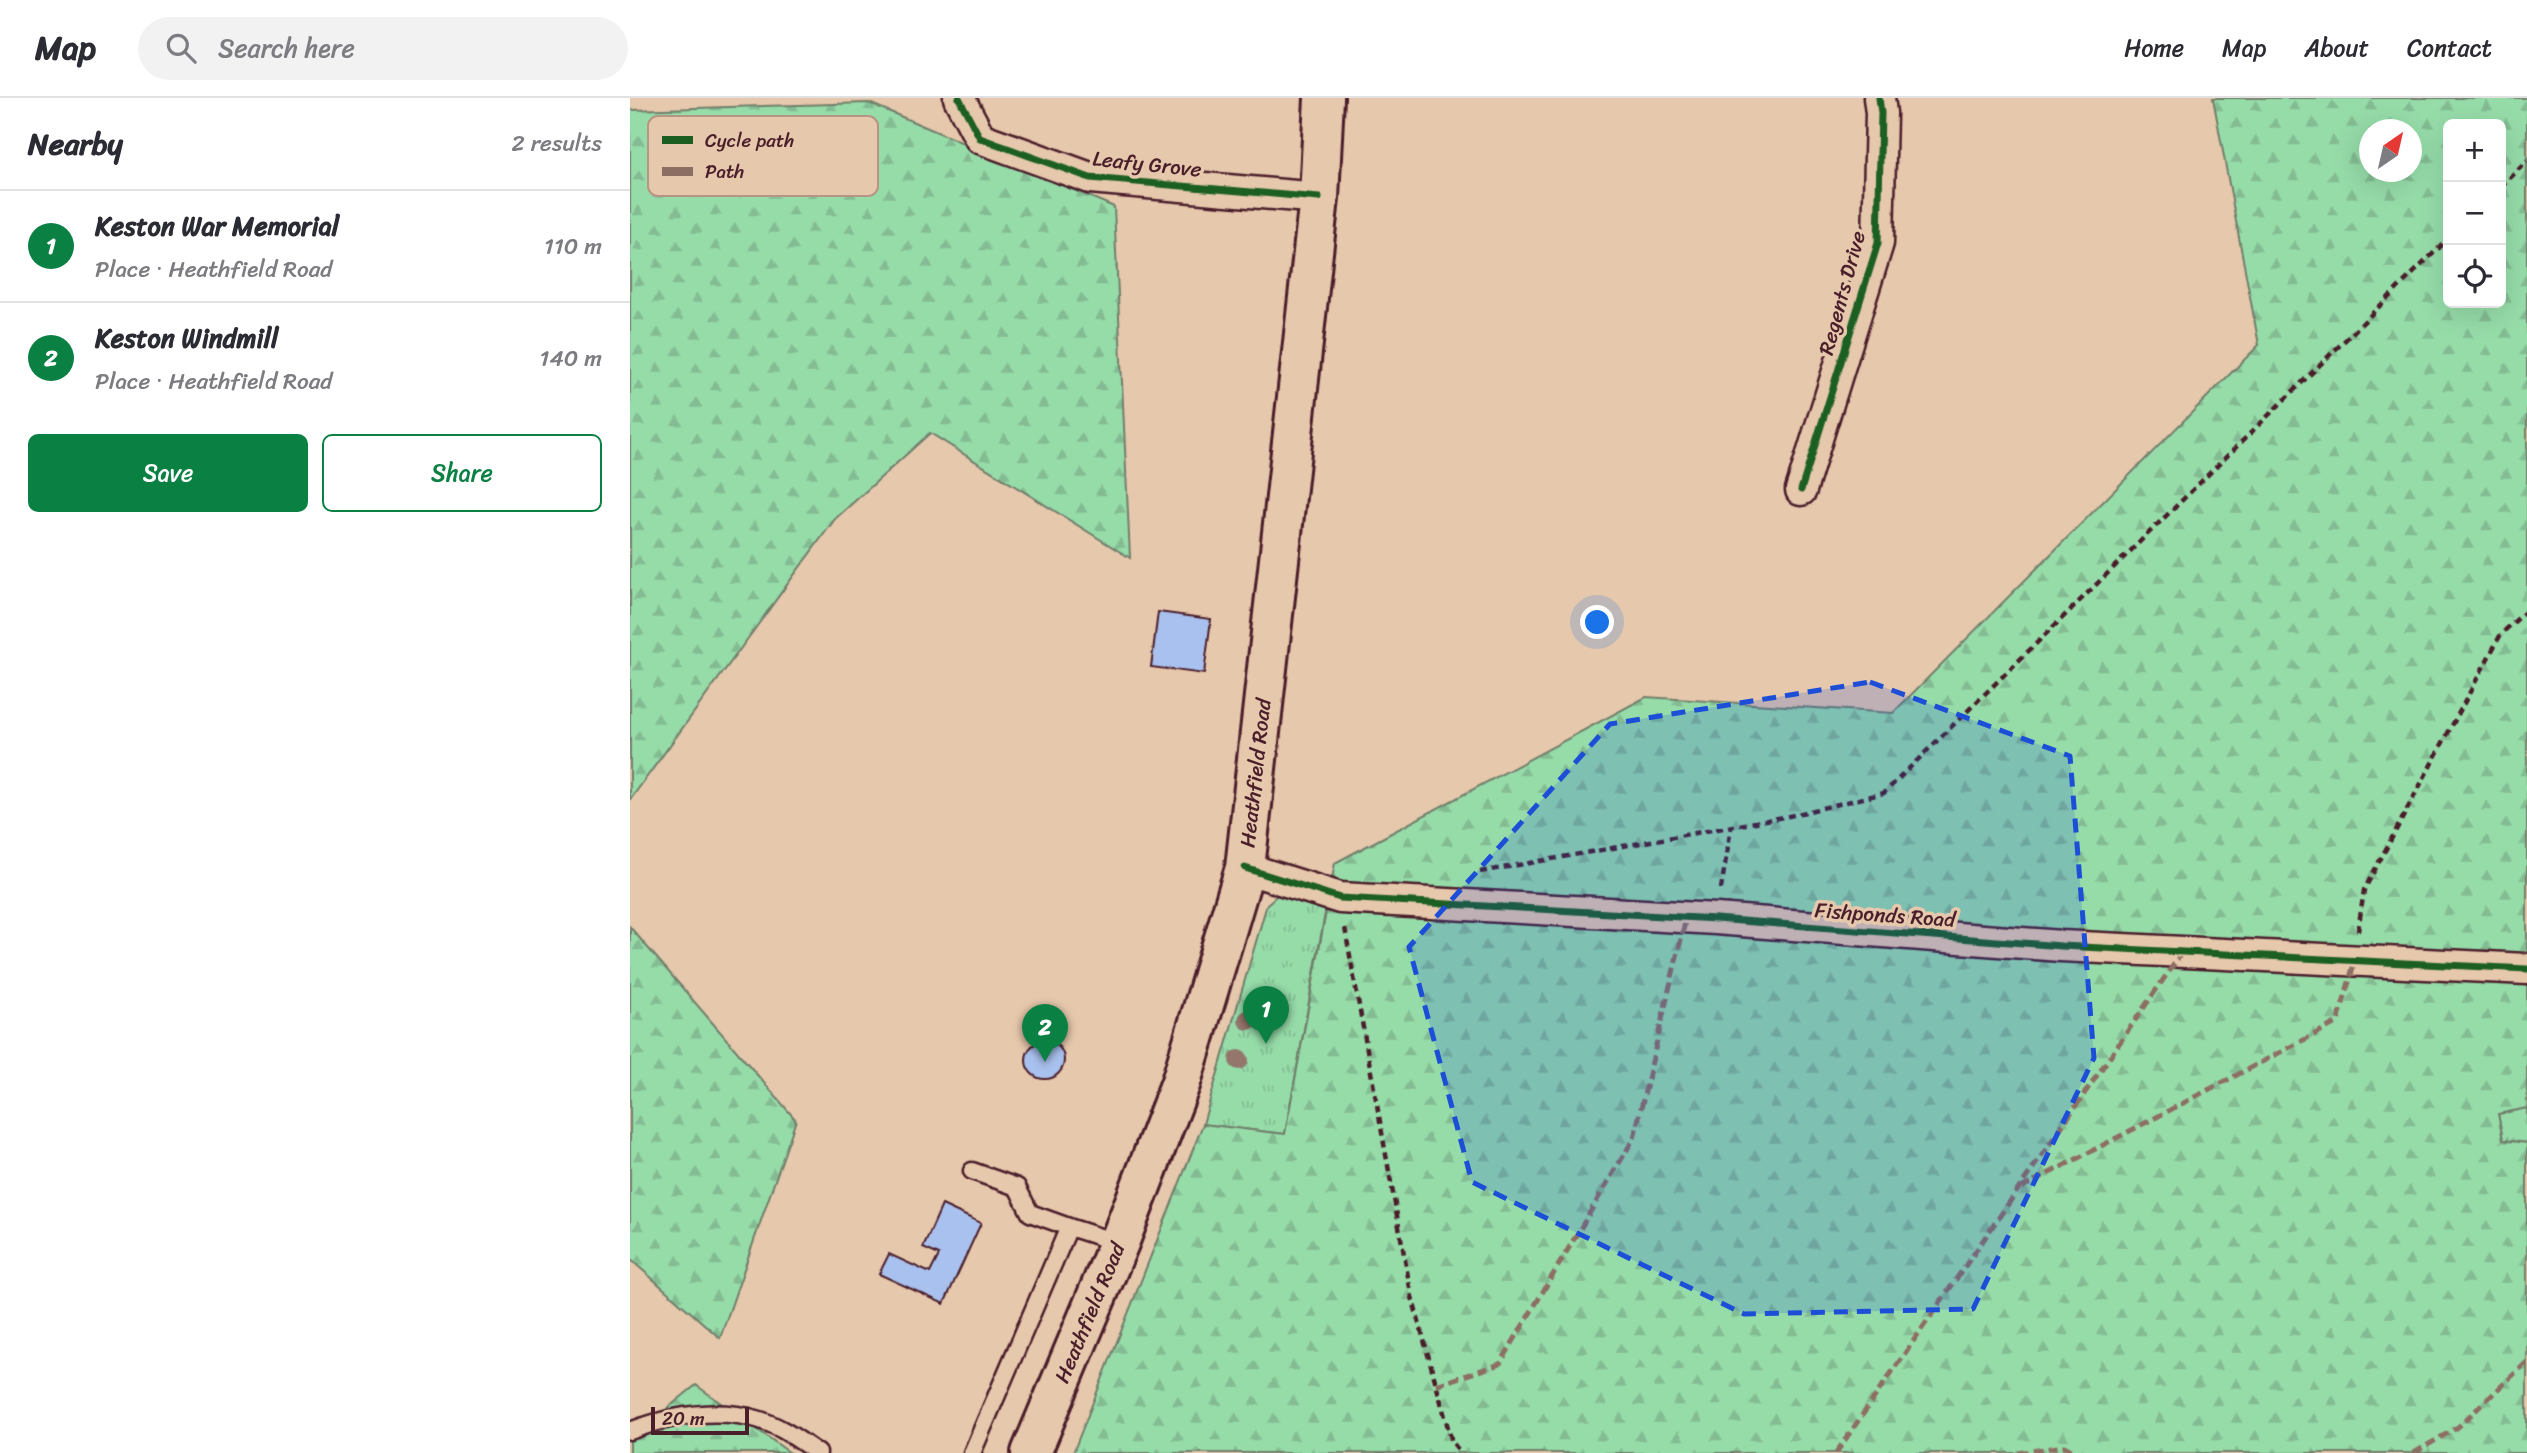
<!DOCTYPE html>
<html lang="en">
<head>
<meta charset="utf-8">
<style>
  body { margin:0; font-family:Sriracha,sans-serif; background:#f2f2f3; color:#2b2b33 }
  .controls { position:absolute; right:21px; top:21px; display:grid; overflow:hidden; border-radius:10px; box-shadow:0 7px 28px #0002 }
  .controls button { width:63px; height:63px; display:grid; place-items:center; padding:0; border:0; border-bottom:2px solid #e1e1e2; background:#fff; color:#2b2b33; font:35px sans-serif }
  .compass { position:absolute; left:1729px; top:21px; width:63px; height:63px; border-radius:50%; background:#fff; box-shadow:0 7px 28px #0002; rotate:34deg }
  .scale { position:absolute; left:21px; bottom:18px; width:98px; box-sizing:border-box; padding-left:7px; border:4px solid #4a1f2b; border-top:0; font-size:19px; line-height:24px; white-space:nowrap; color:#4a1f2b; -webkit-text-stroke:5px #e6c8ac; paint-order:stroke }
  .you { position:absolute; left:968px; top:525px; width:24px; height:24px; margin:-18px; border:5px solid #fff; border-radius:50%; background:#1a73e8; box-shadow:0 0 0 10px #1a73e833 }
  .badge { display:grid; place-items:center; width:46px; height:46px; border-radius:50%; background:#0b8043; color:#fff; font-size:23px; font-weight:700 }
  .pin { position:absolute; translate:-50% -58px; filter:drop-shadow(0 2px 4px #0008) }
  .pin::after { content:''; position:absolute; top:37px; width:24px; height:21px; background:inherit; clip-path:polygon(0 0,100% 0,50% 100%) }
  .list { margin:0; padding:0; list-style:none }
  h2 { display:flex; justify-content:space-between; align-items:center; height:91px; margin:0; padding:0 28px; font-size:30px }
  h2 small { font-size:23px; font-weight:400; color:#7c7c81 }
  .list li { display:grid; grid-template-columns:46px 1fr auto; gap:21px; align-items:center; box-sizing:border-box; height:112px; padding:0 28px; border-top:2px solid #e1e1e2 }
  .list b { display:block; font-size:26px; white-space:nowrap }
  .list p { margin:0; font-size:23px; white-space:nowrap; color:#7c7c81 }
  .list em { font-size:23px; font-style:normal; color:#7c7c81 }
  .actions { display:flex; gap:14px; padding:21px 28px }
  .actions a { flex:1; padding:16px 0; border:2px solid #0b8043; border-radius:10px; text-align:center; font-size:24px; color:#0b8043 }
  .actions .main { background:#0b8043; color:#fff }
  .icon { flex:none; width:38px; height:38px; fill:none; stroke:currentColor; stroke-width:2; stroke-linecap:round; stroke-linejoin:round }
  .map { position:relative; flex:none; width:1897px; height:1355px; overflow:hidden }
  header { display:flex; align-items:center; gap:42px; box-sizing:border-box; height:98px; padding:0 35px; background:#fff; border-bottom:2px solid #e1e1e2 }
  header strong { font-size:33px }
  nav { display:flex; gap:38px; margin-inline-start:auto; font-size:24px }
  .search { width:490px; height:63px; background:#f2f2f3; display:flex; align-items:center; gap:18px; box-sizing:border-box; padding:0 24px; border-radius:38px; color:#7c7c81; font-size:26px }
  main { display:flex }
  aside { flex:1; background:#fff }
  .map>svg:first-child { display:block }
  .grass { fill:url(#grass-tufts); stroke:#707e6a; stroke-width:2 }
  .forest { fill:url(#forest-firs); stroke:#707e6a; stroke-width:2; fill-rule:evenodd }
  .building { fill:#a9c1ee; stroke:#4a1f2b; stroke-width:2 }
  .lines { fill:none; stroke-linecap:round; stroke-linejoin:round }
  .service-casing { stroke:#4a1f2b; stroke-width:21 }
  .minor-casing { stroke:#4a1f2b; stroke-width:35 }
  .secondary-casing { stroke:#4a1f2b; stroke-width:44 }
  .path { stroke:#4a1f2b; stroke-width:4.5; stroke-dasharray:7 5; stroke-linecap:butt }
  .service { stroke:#e6c8ac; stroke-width:16 }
  .minor { stroke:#e6c8ac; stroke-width:30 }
  .secondary { stroke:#e6c8ac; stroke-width:38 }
  .quiet { stroke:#8d6e63; stroke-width:5; stroke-dasharray:10 5; stroke-linecap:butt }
  .cycleway-casing { stroke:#e6c8ac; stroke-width:11 }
  .cycleway { stroke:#1b5e20; stroke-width:7 }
  .tree { fill:#95766c }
  .marked { fill:#1d4ed8; fill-opacity:0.2; stroke:#1d4ed8; stroke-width:5; stroke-dasharray:14 9; stroke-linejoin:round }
  .labels { text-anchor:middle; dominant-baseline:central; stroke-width:7; stroke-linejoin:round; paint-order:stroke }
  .street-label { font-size:21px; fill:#4a1f2b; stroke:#e6c8ac }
  .key { fill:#e6c8ac; stroke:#b79585; stroke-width:2 }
  .key-label { font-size:19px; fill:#4a1f2b }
</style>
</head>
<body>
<header>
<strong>Map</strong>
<div class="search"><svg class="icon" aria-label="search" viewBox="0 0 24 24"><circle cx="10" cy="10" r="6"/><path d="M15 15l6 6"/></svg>Search here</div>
<nav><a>Home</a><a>Map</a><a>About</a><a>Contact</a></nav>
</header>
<main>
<aside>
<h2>Nearby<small>2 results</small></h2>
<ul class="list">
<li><span class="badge">1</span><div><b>Keston War Memorial</b><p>Place · Heathfield Road</p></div><em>110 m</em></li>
<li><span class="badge">2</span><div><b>Keston Windmill</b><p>Place · Heathfield Road</p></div><em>140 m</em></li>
</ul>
<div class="actions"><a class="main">Save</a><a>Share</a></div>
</aside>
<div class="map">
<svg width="1897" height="1355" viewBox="0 0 1897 1355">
  <defs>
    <pattern id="grass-tufts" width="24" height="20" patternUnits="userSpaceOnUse" patternTransform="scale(1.75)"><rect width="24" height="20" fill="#96dca9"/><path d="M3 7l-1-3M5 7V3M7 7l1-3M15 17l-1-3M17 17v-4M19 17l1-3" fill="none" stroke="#83bc92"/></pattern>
    <pattern id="forest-firs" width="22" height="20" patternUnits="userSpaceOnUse" patternTransform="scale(1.75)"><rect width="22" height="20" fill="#96dca9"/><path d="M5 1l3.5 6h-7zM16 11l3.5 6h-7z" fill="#83bc92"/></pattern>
  </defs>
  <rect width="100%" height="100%" fill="#e6c8ac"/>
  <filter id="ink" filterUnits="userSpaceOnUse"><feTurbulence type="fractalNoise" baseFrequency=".0143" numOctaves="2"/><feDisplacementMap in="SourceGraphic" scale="14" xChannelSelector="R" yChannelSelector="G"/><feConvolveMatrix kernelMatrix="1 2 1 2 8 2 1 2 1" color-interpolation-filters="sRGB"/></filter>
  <g filter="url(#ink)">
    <path class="grass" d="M651 794 697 804 655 1036 573 1026 637 806Z
      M1897 1010V1045L1873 1042 1868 1016Z"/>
    <path class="forest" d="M1583 0H1897V1010L1868 1016 1873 1042 1897 1045V1355H443L573 1026 655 1036 705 765 1016 599 1263 615 1629 247ZM1818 26H1871V205H1818ZM1740 32H1782V74H1740Z
      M239 5 484 109 500 460 300 335 205 421 0 702V12Z
      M0 829 166 1022 90 1240 0 1161Z
      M66 1287 160 1355H0V1341Z"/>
    <path class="building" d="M528 514 581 521 574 576 521 569Z
      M396 962a19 19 0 1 1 38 0a19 19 0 1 1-38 0Z
      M312 1107 351 1125 314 1206 249 1176 259 1156 300 1175 309 1157 293 1150Z"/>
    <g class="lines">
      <defs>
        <path id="service" d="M342 1073 387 1089 400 1115 439 1129
          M0 1333C40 1318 84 1309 127 1321 149 1327 169 1342 188 1355
          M342 1355 439 1129 489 1145"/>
        <path id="minor" d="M329 0 350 40 460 80 689 100
          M1171 392 1248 145 1251 15 1249 0
          M615 770 710 800 1086 821 1431 848 1897 871"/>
        <g id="secondary">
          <path id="s1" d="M401 1355 489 1145 551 984 615 770 689 100 694 0"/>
        </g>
      </defs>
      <use href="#service" class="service-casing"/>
      <use href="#minor" class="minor-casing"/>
      <use href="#secondary" class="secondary-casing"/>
      <path class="path" d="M1871 89 1897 63
        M850 774 1159 718 1254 695 1818 141
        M1091 791 1101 730
        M715 830 781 1195 822 1344 831 1355
        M1728 833 1734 792 1871 536 1897 512"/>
      <use href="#service" class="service"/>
      <use href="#minor" class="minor"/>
      <use href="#secondary" class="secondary"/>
      <path class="quiet" d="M1391 1090 1708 924 1725 862
        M806 1287 870 1266 1004 1040 1056 820
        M1206 1355 1553 853
        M1388 1355 1434 1348 1447 1355
        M1784 1355 1828 1329 1897 1264"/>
      <defs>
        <path id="cycleway" d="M329 0 350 40 460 80 689 100
          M1171 392 1248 145 1251 15 1249 0
          M615 770 710 800 1086 821 1431 848 1897 871"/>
      </defs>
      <use href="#cycleway" class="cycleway-casing"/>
      <use href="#cycleway" class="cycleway"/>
    </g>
    <g class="tree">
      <circle cx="618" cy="922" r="10"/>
      <circle cx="609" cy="962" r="10"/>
    </g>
  </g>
  <path class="marked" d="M1240 584 1440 658 1464 960 1343 1211 1114 1216 842 1084 779 849 980 626Z"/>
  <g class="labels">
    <g class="street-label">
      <text transform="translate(517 66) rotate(6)">Leafy Grove</text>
      <text transform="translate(1212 195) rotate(-75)">Regents Drive</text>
      <text stroke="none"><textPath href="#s1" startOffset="719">Heathfield Road</textPath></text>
      <text transform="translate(1255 817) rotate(4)">Fishponds Road</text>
      <text stroke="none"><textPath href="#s1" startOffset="152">Heathfield Road</textPath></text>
    </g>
  </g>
  <rect x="18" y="18" width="230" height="80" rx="10" class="key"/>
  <rect x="32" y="38" width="31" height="8" fill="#1b5e20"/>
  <rect x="32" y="69" width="31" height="9" fill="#8d6e63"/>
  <g class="key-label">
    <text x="75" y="49">Cycle path</text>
    <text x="75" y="80">Path</text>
  </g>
</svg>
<div class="controls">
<button>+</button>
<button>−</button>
<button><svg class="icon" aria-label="locate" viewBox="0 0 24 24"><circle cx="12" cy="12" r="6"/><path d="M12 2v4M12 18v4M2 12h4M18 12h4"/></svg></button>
</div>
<svg class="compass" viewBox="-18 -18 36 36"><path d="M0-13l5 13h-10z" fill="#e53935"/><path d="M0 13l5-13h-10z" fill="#7c7c81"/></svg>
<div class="scale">20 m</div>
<div class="you"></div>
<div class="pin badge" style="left:636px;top:946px">1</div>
<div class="pin badge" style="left:415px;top:964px">2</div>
</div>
</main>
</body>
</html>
